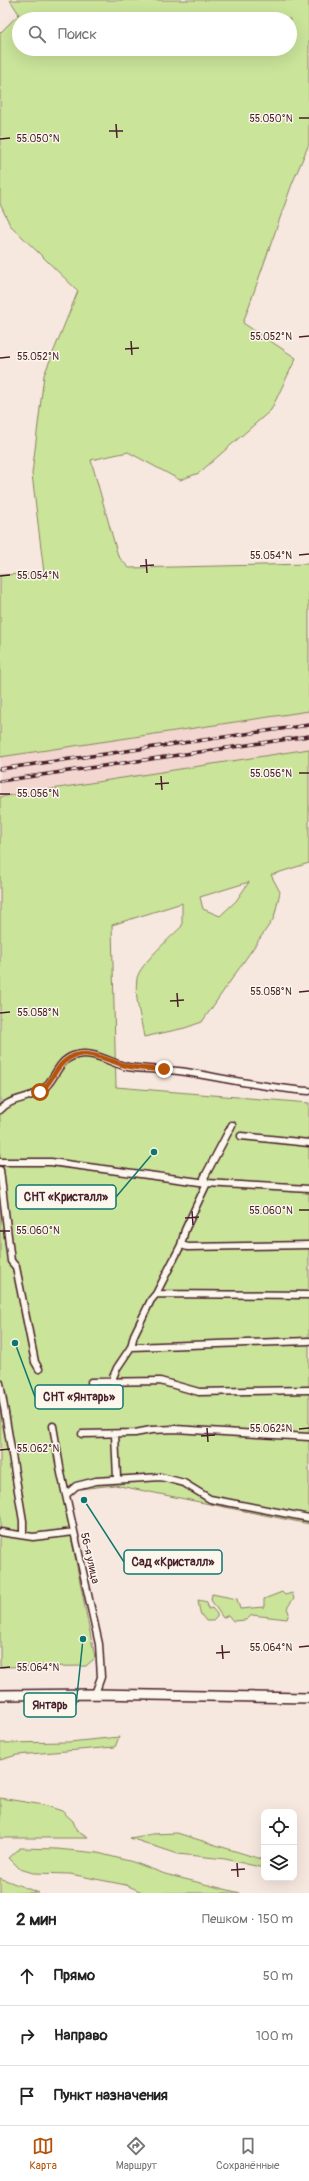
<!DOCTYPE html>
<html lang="ru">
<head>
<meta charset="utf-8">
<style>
  body { margin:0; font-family:Pangolin,sans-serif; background:#f6f6f6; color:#222 }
  .controls { position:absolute; right:12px; bottom:12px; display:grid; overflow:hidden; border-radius:8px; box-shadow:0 4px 16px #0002 }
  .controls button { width:36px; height:36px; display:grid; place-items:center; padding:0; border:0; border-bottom:1px solid #e0e0e0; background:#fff; color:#222; font:20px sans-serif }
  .stop { position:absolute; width:12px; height:12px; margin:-9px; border:3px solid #b45309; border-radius:50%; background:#fff }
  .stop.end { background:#b45309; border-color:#fff; box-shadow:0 1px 4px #0008 }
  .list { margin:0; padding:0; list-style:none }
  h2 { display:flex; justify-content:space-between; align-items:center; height:52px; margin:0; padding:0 16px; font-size:17px }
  h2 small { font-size:13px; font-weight:400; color:#767676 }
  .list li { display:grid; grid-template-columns:26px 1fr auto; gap:12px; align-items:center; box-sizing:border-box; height:60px; padding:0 16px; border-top:1px solid #e0e0e0 }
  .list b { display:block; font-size:15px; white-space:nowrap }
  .list em { font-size:13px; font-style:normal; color:#767676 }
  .icon { flex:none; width:22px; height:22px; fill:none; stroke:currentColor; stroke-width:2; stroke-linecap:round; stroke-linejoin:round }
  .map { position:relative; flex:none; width:309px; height:1893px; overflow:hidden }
  .search { position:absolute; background:#fff; box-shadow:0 4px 16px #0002; left:12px; right:12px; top:12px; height:44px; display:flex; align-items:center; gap:10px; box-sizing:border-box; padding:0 14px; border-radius:22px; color:#767676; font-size:15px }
  .sheet { height:232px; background:#fff }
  nav { display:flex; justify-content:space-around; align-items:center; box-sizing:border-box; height:56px; border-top:1px solid #e0e0e0; background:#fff; font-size:11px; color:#767676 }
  nav a { display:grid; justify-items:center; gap:2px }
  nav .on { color:#b45309 }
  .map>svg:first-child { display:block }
  .built { fill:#f2d6cf }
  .green { fill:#cae49a; stroke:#8a8262; fill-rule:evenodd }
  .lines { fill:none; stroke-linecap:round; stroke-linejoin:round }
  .minor-casing { stroke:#4a1f2b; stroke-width:9 }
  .secondary-casing { stroke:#4a1f2b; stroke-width:12 }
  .minor { stroke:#fbf7ec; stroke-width:6 }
  .secondary { stroke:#fbf7ec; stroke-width:9 }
  .rail-casing { stroke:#4a1f2b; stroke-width:3.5 }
  .rail { stroke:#fbf7ec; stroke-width:2; stroke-dasharray:6; stroke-linecap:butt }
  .route { stroke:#b45309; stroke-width:5 }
  .ticks { fill:none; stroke:#4a1f2b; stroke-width:1.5 }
  .labels { text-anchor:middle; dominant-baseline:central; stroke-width:3; stroke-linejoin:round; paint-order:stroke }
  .street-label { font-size:11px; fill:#4a1f2b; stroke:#fbf7ec }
  .ticks-label { font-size:10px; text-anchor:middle; fill:#4a1f2b; stroke:#fbf7ec; stroke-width:3; stroke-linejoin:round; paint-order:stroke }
  .leader { fill:none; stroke:#0f766e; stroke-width:1.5 }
  .callout-dot { fill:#0f766e; stroke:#fbf7ec; stroke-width:1.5 }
  .callout { fill:#fbf7ec; stroke:#0f766e; stroke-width:1.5 }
  .callout-label { font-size:12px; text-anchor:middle; font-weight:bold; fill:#4a1f2b }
</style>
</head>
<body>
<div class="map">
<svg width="309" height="1893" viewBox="0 0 309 1893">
  <rect width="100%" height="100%" fill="#f7e8df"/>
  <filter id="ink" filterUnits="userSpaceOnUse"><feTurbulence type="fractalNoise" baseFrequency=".025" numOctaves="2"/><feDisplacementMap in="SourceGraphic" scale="8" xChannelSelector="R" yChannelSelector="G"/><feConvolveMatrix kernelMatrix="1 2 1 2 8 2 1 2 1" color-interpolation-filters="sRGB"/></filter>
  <g filter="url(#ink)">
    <path class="built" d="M309 711V749L0 797V757Z"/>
    <path class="green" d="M10 0H309V144L292 184 243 323 296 358 271 410 199 473 180 480 128 452 91 460 118 556 129 568 309 564V711L0 757V575L44 573 32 474 44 375 78 291 10 225 0 204V33L19 14ZM19 19H290V49H19Z
      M309 749V863L271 875 280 892 274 918 202 1022 185 1028 144 1037C141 1018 134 997 137 978 140 964 172 936 182 926V903L112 925 116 1087 309 1103V1524L115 1485 79 1489 61 1485 95 1658 86 1666 0 1667V797ZM249 882 236 901 220 916 203 909 200 897Z
      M282 1592 285 1595 292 1593 294 1598 287 1608 289 1613 287 1619 252 1615 246 1620 233 1621 228 1615 223 1618 211 1600 212 1594 237 1599 240 1609 264 1607V1599Z
      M198 1600 207 1602 208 1609 212 1608 217 1614V1617L213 1621H206L200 1613Z
      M119 1737 115 1747 17 1755 0 1760V1743L69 1742Z
      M0 1798 44 1805 62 1811 73 1821 77 1831 88 1838H0Z
      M177 1833 264 1860V1868L225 1859 178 1854 130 1838 152 1834Z
      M20 1848 57 1849 98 1853 133 1862 165 1874 240 1893H144L126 1885 70 1874 33 1873 20 1869 9 1858Z
      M0 1878 39 1893H0Z"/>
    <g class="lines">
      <defs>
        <path id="minor" d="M0 1110C10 1098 28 1099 41 1091 55 1082 56 1062 73 1056 93 1049 109 1063 128 1067 147 1070 167 1069 186 1072 227 1079 267 1088 309 1091
          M241 1136 309 1143
          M0 1162H51L207 1183 309 1189
          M0 1170 11 1261 16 1267 35 1362 39 1369
          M181 1245 188 1247 309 1245
          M156 1294 309 1295
          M131 1347 309 1341
          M91 1382 160 1381 199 1392 309 1390
          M111 1382 117 1368 131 1347 134 1335 151 1300 156 1294 181 1245 185 1230 207 1183 204 1178 232 1125
          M0 1383 23 1521V1534
          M53 1426 61 1473 99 1644 101 1677 95 1694
          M82 1434 135 1433 151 1430 175 1429 309 1437
          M115 1434 117 1478
          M66 1495 76 1486 96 1481 161 1477 184 1483 210 1499 309 1518
          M0 1532 33 1537 74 1532"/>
        <path id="secondary" d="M0 1695 95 1694 309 1698"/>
      </defs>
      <use href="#minor" class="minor-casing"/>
      <use href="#secondary" class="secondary-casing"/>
      <use href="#minor" class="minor"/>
      <use href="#secondary" class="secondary"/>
      <defs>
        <path id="rail" d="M0 769 309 725
          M0 781 309 736"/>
      </defs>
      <use href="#rail" class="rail-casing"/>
      <use href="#rail" class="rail"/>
    </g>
  </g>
  <g class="lines" filter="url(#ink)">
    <path class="route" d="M40 1092C52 1083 54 1069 65 1061 85 1045 106 1061 127 1066 139 1069 152 1069 164 1069"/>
  </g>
  <path class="ticks" d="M299 118H309M116 124 117 138M109 131H123M0 139 10 138M299 337 309 336M131 341 132 355M125 349 139 348M0 358 10 357M299 555 309 554M146 559 147 573M140 566 154 565M0 576 10 575M299 773H309M161 776 162 790M155 784 169 783M0 794H10M299 992 309 991M177 993 178 1007M170 1001 184 1000M0 1013 10 1012M299 1210H309M192 1211 193 1225M185 1218 199 1217M0 1231H10M207 1428 208 1442M299 1429 309 1428M201 1436 215 1435M0 1450 10 1449M222 1645 223 1659M299 1647 309 1646M216 1653 230 1652M0 1668 10 1667M237 1863 238 1877M231 1870 245 1869"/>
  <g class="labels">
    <g class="street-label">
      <text transform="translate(90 1558) rotate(77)">56-я улица</text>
    </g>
  </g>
  <g class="ticks-label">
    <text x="271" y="122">55.050°N</text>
    <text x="38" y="142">55.050°N</text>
    <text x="271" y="340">55.052°N</text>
    <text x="38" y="360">55.052°N</text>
    <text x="271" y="559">55.054°N</text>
    <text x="38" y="579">55.054°N</text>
    <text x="271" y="777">55.056°N</text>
    <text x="38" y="797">55.056°N</text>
    <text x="271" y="995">55.058°N</text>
    <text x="38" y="1016">55.058°N</text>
    <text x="271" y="1214">55.060°N</text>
    <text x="38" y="1234">55.060°N</text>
    <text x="271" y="1432">55.062°N</text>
    <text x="38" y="1452">55.062°N</text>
    <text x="271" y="1651">55.064°N</text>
    <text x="38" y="1671">55.064°N</text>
  </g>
  <path class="leader" d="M154 1152L116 1197M15 1343L35 1397M84 1500L124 1562M83 1639L76 1705"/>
  <g class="callout-dot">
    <circle cx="154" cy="1152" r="4"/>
    <circle cx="15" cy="1343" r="4"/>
    <circle cx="84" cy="1500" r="4"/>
    <circle cx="83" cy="1639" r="4"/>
  </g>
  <g class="callout">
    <rect x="16" y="1185" width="100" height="24" rx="4"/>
    <rect x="35" y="1385" width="88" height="24" rx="4"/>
    <rect x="124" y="1550" width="98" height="24" rx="4"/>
    <rect x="24" y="1693" width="52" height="24" rx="4"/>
  </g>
  <g class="callout-label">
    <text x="66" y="1201">СНТ «Кристалл»</text>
    <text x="79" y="1401">СНТ «Янтарь»</text>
    <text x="173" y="1566">Сад «Кристалл»</text>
    <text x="50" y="1709">Янтарь</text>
  </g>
</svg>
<div class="controls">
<button><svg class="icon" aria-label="locate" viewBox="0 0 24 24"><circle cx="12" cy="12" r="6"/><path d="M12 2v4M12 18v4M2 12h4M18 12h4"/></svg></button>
<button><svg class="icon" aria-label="layers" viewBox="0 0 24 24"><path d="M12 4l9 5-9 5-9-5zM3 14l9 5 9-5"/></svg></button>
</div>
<div class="stop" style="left:40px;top:1092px"></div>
<div class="stop end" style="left:164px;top:1069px"></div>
<div class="search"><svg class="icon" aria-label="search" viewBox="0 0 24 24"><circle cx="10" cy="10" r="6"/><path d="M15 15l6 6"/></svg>Поиск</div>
</div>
<section class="sheet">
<h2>2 мин<small>Пешком · 150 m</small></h2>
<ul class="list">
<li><svg class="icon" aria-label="ahead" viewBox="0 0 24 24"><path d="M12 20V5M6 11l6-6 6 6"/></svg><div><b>Прямо</b></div><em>50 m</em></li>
<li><svg class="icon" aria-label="right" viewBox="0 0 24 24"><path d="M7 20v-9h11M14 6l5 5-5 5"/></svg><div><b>Направо</b></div><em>100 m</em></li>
<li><svg class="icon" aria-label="arrive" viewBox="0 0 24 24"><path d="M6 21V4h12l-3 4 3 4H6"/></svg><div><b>Пункт назначения</b></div></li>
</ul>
</section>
<nav>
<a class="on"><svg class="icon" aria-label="map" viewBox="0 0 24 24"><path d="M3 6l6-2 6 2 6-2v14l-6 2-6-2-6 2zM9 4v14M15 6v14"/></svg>Карта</a>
<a><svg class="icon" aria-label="directions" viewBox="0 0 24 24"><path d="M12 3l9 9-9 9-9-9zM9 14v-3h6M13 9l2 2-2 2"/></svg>Маршрут</a>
<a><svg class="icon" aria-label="saved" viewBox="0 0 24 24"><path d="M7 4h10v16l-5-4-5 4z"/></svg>Сохранённые</a>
</nav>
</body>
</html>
